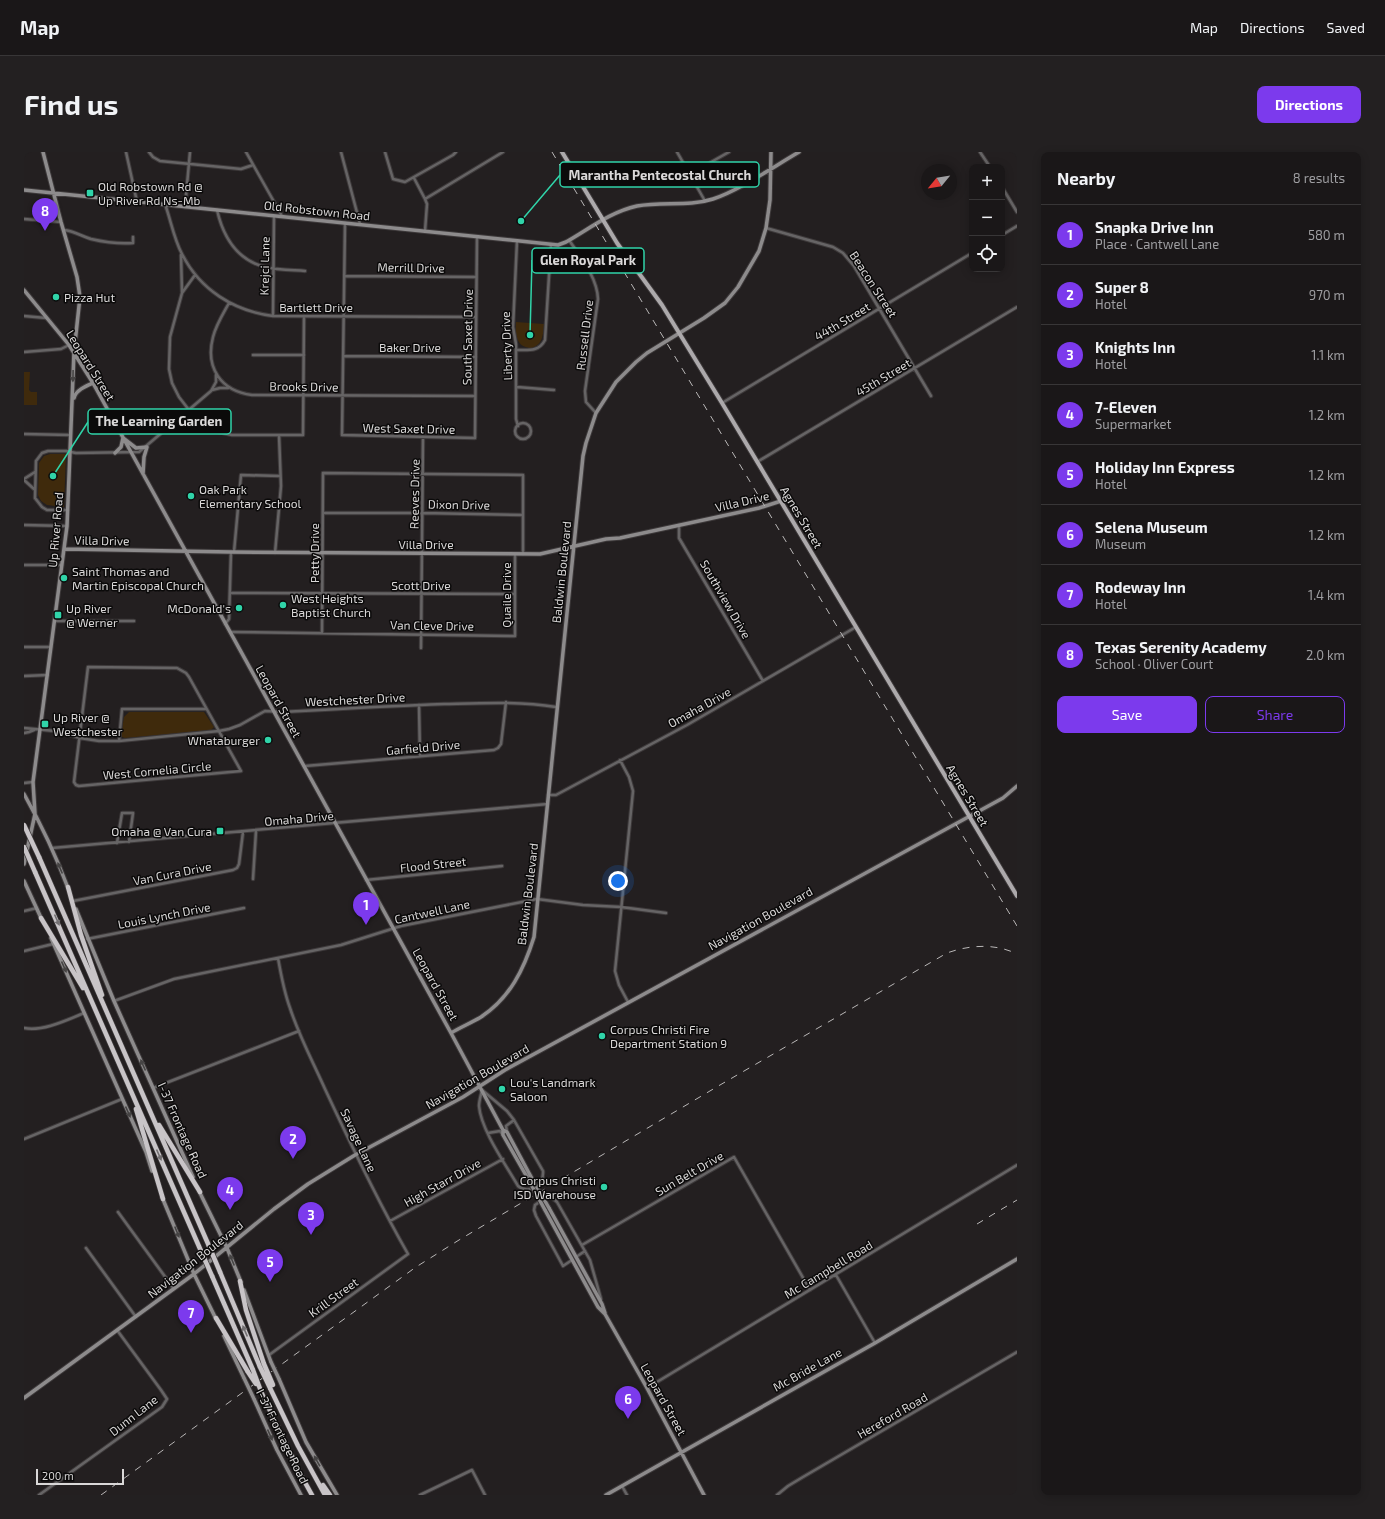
<!DOCTYPE html>
<html lang="en">
<head>
<meta charset="utf-8">
<style>
  body { margin:0; font-family:"Exo 2",sans-serif; background:#232021; color:#f1f3f6 }
  .controls { position:absolute; right:12px; top:12px; display:grid; overflow:hidden; border-radius:8px; box-shadow:0 2px 10px #0003 }
  .controls button { width:36px; height:36px; display:grid; place-items:center; padding:0; border:0; border-bottom:1px solid #383637; background:#1a1718; color:#f1f3f6; font:20px sans-serif }
  .compass { position:absolute; left:897px; top:12px; width:36px; height:36px; border-radius:50%; background:#1a1718; box-shadow:0 2px 10px #0003; rotate:240deg }
  .scale { position:absolute; left:12px; bottom:10px; width:88px; box-sizing:border-box; padding-left:4px; border:2px solid #dad8d8; border-top:0; font-size:11px; line-height:14px; white-space:nowrap; color:#dad8d8; -webkit-text-stroke:3px #0b0a0a; paint-order:stroke }
  .you { position:absolute; left:594px; top:729px; width:14px; height:14px; margin:-10px; border:3px solid #fff; border-radius:50%; background:#1a73e8; box-shadow:0 0 0 6px #1a73e833 }
  .badge { display:grid; place-items:center; width:26px; height:26px; border-radius:50%; background:#7c3aed; color:#fff; font-size:13px; font-weight:700 }
  .pin { position:absolute; translate:-50% -33px; filter:drop-shadow(0 1px 2px #0008) }
  .pin::after { content:''; position:absolute; top:21px; width:14px; height:12px; background:inherit; clip-path:polygon(0 0,100% 0,50% 100%) }
  .list { margin:0; padding:0; list-style:none }
  h2 { display:flex; justify-content:space-between; align-items:center; height:52px; margin:0; padding:0 16px; font-size:17px }
  h2 small { font-size:13px; font-weight:400; color:#9f9fa2 }
  .list li { display:grid; grid-template-columns:26px 1fr auto; gap:12px; align-items:center; box-sizing:border-box; height:60px; padding:0 16px; border-top:1px solid #383637 }
  .list b { display:block; font-size:15px; white-space:nowrap }
  .list p { margin:0; font-size:13px; white-space:nowrap; color:#9f9fa2 }
  .list em { font-size:13px; font-style:normal; color:#9f9fa2 }
  .actions { display:flex; gap:8px; padding:12px 16px }
  .actions a { flex:1; padding:9px 0; border:1px solid #7c3aed; border-radius:8px; text-align:center; font-size:14px; color:#7c3aed }
  .actions .main { background:#7c3aed; color:#fff }
  .icon { flex:none; width:22px; height:22px; fill:none; stroke:currentColor; stroke-width:2; stroke-linecap:round; stroke-linejoin:round }
  .map { position:relative; flex:none; width:993px; height:1343px; overflow:hidden; border-radius:8px }
  header { display:flex; align-items:center; gap:24px; box-sizing:border-box; height:56px; padding:0 20px; background:#1a1718; border-bottom:1px solid #383637 }
  header strong { font-size:19px }
  nav { display:flex; gap:22px; margin-inline-start:auto; font-size:14px }
  .intro { display:flex; align-items:center; justify-content:space-between; box-sizing:border-box; height:96px; padding:0 24px }
  h1 { margin:0; font-size:28px }
  .button { padding:10px 18px; border-radius:8px; background:#7c3aed; color:#fff; font-size:14px; font-weight:700 }
  main { display:flex; gap:24px; padding:0 24px }
  aside { flex:1; background:#1a1718; border-radius:8px; box-shadow:0 2px 10px #0003 }
  .map>svg:first-child { display:block }
  .green { fill:#3f2a0c }
  .lines { fill:none; stroke-linecap:round; stroke-linejoin:round }
  .street-casing { stroke:#3d393a; stroke-width:4.5 }
  .secondary-casing { stroke:#3d393a; stroke-width:5.5 }
  .primary-casing { stroke:#3d393a; stroke-width:6 }
  .highway-casing { stroke:#3d393a; stroke-width:6 }
  .street { stroke:#666465; stroke-width:2.5 }
  .secondary { stroke:#8d8b8c; stroke-width:3.5 }
  .primary { stroke:#aca9ab; stroke-width:4 }
  .highway { stroke:#c8c4c7; stroke-width:4.5 }
  .rail { stroke:#b9b7b7; stroke-width:1; stroke-dasharray:7 7; stroke-linecap:butt }
  .secondary-bridge-casing { stroke:#3d393a; stroke-width:5.5; stroke-linecap:butt }
  .highway-bridge-casing { stroke:#3d393a; stroke-width:6; stroke-linecap:butt }
  .secondary-bridge { stroke:#8d8b8c; stroke-width:3.5 }
  .highway-bridge { stroke:#c8c4c7; stroke-width:4.5 }
  .oneway { fill:#464444 }
  .oneway2 { fill:#737072 }
  .poi-dot { fill:#30d4a9; stroke:#0b0a0a; stroke-width:1.5 }
  .labels { text-anchor:middle; dominant-baseline:central; stroke-width:3; stroke-linejoin:round; paint-order:stroke }
  .poi-label { font-size:12px; fill:#dad8d8; stroke:#0b0a0a; text-anchor:start }
  .street-label { font-size:12px; fill:#dad8d8; stroke:#0b0a0a }
  .leader { fill:none; stroke:#30d4a9; stroke-width:1.5 }
  .callout-dot { fill:#30d4a9; stroke:#0b0a0a; stroke-width:1.5 }
  .callout { fill:#0b0a0a; stroke:#30d4a9; stroke-width:1.5 }
  .callout-label { font-size:13px; text-anchor:middle; font-weight:bold; fill:#dad8d8 }
</style>
</head>
<body>
<header>
<strong>Map</strong>
<nav><a>Map</a><a>Directions</a><a>Saved</a></nav>
</header>
<div class="intro"><h1>Find us</h1><a class="button">Directions</a></div>
<main>
<div class="map">
<svg width="993" height="1343" viewBox="0 0 993 1343">
  <rect width="100%" height="100%" fill="#231f20"/>
  <path class="green" d="M492 170 520 172C519 183 519 192 508 196 492 196 491 182 492 170Z
    M0 220H6L5 238 7 240H13V253H0Z
    M26 302H42L40 355 23 353 17 349 14 343 15 311 20 304Z
    M105 560H180L190 575 187 578 101 586 98 585 97 583 100 565Z"/>
  <g class="lines">
    <defs>
      <path id="street" d="M102 0 113 50
        M125 0 129 5 136 9 217 17 229 13
        M222 0 258 64
        M317 0 336 72
        M361 0 369 27 381 30 429 3 432 0
        M653 0 681 49
        M956 0 966 15
        M666 22 705 0
        M390 26 401 47 403 52 401 79
        M978 35 993 60
        M401 47 479 0
        M141 52C147 69 150 87 158 102 176 138 210 159 249 164L452 165
        M161 55 166 0
        M193 58C199 84 213 108 241 115 254 118 268 118 281 119
        M0 67 37 70
        M321 71 318 283 451 286 453 85
        M742 76 809 95 819 101 830 114 907 244
        M40 78C50 79 57 84 67 87 80 90 95 92 109 91V85
        M978 83 993 74
        M545 88C557 106 573 125 574 147L561 239 562 250 572 261
        M493 89 489 175 492 192V267L494 274
        M157 103 158 140
        M171 123 158 141 146 185 145 217 148 231 155 245 165 258 178 270 195 280 208 283H279L280 164
        M321 124 452 125
        M205 151C199 162 192 173 189 185 181 216 197 239 228 243L451 244
        M249 163 250 64
        M0 164 22 166
        M493 198C504 198 515 200 521 188L527 92
        M0 200 37 197 45 193
        M229 203H280
        M320 204 452 205
        M493 235 530 238
        M188 238 196 236H204
        M698 251 948 101
        M491 279a8 8 0 1 1 16 0a8 8 0 1 1-16 0Z
        M0 282 46 283
        M733 310 993 155
        M0 327 11 320
        M0 328 10 337
        M44 358H23L18 355 11 346 12 309 18 301 24 299H42L52 301 115 300 187 239 192 230V223
        M299 361H399L499 363
        M0 373 43 374
        M655 373V386L739 529
        M210 400 217 323 256 324
        M251 401 257 334 255 283
        M0 413H38
        M206 441 491 442
        M31 469H110
        M201 472 205 467 207 400
        M206 480 491 484V403
        M298 481 299 321 499 323V402
        M0 495H27
        M397 496 399 285
        M64 515 153 516 162 521 165 525 217 619 55 634 52 633 50 630Z
        M0 524 24 523
        M395 553 396 604
        M0 576 31 579 56 586 75 589H95L195 579 205 577 216 573 241 559 259 560C313 557 366 554 420 552 458 551 495 549 532 555
        M0 581 5 580 10 578
        M95 589 98 557H182
        M596 608 605 625 609 639 591 819 595 833 604 850
        M281 614 470 598 474 596 477 592 482 550
        M0 631 9 630
        M524 643H532L663 573 832 475
        M93 691 98 661H109L105 690
        M28 696 524 652
        M229 727 232 679
        M342 728 478 714
        M49 749 209 718 213 716 215 712 219 680
        M0 759 13 756
        M63 787 220 756
        M0 799 29 792
        M90 849 150 827 317 793 377 774 513 747 559 753 597 755 642 761
        M0 876C18 880 43 868 60 861
        M129 936 275 879
        M458 938 483 959 490 968 519 1019C520 1033 505 1043 494 1034 482 1013 457 978 455 954 455 949 457 943 458 938Z
        M483 980 482 974 490 968
        M464 981 476 979 479 983
        M0 987 98 947
        M94 1060 150 1137
        M366 1069 479 1007
        M558 1093 710 1005 786 1138
        M62 1096 112 1165
        M552 1105 561 1099
        M548 1108 539 1114 512 1064 510 1058 511 1053C519 1047 525 1042 533 1050L566 1108 577 1147
        M812 1123 851 1191
        M245 1203 384 1102C353 1048 327 993 301 937 289 910 275 884 266 856 260 840 257 823 254 806
        M623 1236 993 1013
        M598 1334 603 1343
        M15 1343 138 1255 143 1247 137 1238 93 1178
        M396 1343 448 1318 461 1343
        M753 1343 764 1334 779 1325 993 1200"/>
      <path id="secondary" d="M0 38 534 93 542 90C565 77 586 60 613 54 638 49 664 55 689 47 716 38 749 15 775 0
        M0 138 45 193 69 231 427 881 479 978V983L503 1025
        M50 246C52 238 62 234 69 231
        M91 301 97 295 99 286 112 296 123 295 120 305 119 322
        M40 397 207 400 516 402 582 387 596 386 735 356 757 349
        M0 642C17 672 32 704 44 736
        M0 712 11 662 9 630 43 374 50 200 56 145 53 125 37 70 19 0
        M0 729 18 768
        M52 757 90 849 169 1025
        M27 786 122 1000 128 1019
        M427 881C437 875 447 871 457 865 486 846 500 817 510 785L559 304 562 291 572 261 592 230 612 210 623 201 680 166 701 151 714 135 735 99 742 76 746 48 747 0
        M479 978 483 980 506 1023
        M175 1039 203 1096 217 1130
        M138 1045 170 1122 192 1167
        M525 1056 578 1152 581 1161
        M521 1058 574 1155 581 1162 623 1236 680 1343
        M220 1138 247 1210
        M200 1184 220 1226
        M255 1227 282 1290 313 1343
        M0 1246 170 1122 250 1057 284 1032 331 1003 439 945 481 918 979 646 993 634
        M230 1247 253 1298 277 1343
        M582 1343 851 1191 993 1107"/>
      <path id="primary" d="M538 0 593 91 638 153 698 251 993 744"/>
      <path id="highway" d="M15 705 185 1094
        M11 720 177 1099
        M44 735 57 783 78 843
        M17 766 59 836
        M112 957 139 1047
        M135 973 176 1040
        M196 1120 236 1215
        M188 1124 229 1218
        M216 1129 222 1158 240 1212
        M192 1166 224 1220
        M246 1236 274 1294 301 1343
        M238 1242 278 1325 288 1343
        M299 1333 306 1343"/>
    </defs>
    <use href="#street" class="street-casing"/>
    <use href="#secondary" class="secondary-casing"/>
    <use href="#primary" class="primary-casing"/>
    <use href="#highway" class="highway-casing"/>
    <use href="#street" class="street"/>
    <use href="#secondary" class="secondary"/>
    <use href="#primary" class="primary"/>
    <use href="#highway" class="highway"/>
    <path class="rail" d="M528 0 993 774
      M953 1072 993 1048
      M77 1343 392 1115 435 1088 696 933 923 801C945 793 971 791 993 802"/>
    <defs>
      <path id="secondary-bridge" d="M506 1023 525 1056
        M503 1025 521 1058
        M247 1210 255 1227
        M220 1226 230 1247"/>
      <path id="highway-bridge" d="M0 673 15 705
        M0 695 11 720
        M185 1094 196 1120
        M177 1099 188 1124
        M240 1212 249 1233
        M236 1215 246 1236
        M229 1218 238 1242
        M224 1220 232 1232"/>
    </defs>
    <use href="#secondary-bridge" class="secondary-bridge-casing"/>
    <use href="#highway-bridge" class="highway-bridge-casing"/>
    <use href="#secondary-bridge" class="secondary-bridge"/>
    <use href="#highway-bridge" class="highway-bridge"/>
  </g>
  <defs><path id="oneway-solid" d="M-6-.8H1V-3.2L6.5 0L1 3.2V.8H-6Z"/></defs>
  <g class="oneway">
    <use href="#oneway-solid" transform="translate(49 224) rotate(91)"/>
    <use href="#oneway-solid" transform="translate(36 716) rotate(-113)"/>
    <use href="#oneway-solid" transform="translate(40 815) rotate(66)"/>
    <use href="#oneway-solid" transform="translate(119 913) rotate(-114)"/>
    <use href="#oneway-solid" transform="translate(104 960) rotate(66)"/>
    <use href="#oneway-solid" transform="translate(153 1080) rotate(68)"/>
    <use href="#oneway-solid" transform="translate(208 1108) rotate(-112)"/>
    <use href="#oneway-solid" transform="translate(246 1283) rotate(66)"/>
    <use href="#oneway-solid" transform="translate(293 1309) rotate(-119)"/>
  </g>
  <g class="oneway2">
    <use href="#oneway-solid" transform="translate(33 768) rotate(66)"/>
    <use href="#oneway-solid" transform="translate(135 1003) rotate(66)"/>
    <use href="#oneway-solid" transform="translate(221 1179) rotate(-113)"/>
  </g>
  <g class="poi-dot">
    <rect x="62" y="37" width="8" height="8" rx="2"/>
    <circle cx="32" cy="145" r="4"/>
    <circle cx="167" cy="344" r="4"/>
    <circle cx="40" cy="426" r="4"/>
    <circle cx="259" cy="453" r="4"/>
    <circle cx="215" cy="456" r="4"/>
    <rect x="30" y="459" width="8" height="8" rx="2"/>
    <rect x="17" y="568" width="8" height="8" rx="2"/>
    <circle cx="244" cy="588" r="4"/>
    <rect x="192" y="675" width="8" height="8" rx="2"/>
    <circle cx="578" cy="884" r="4"/>
    <circle cx="478" cy="937" r="4"/>
    <circle cx="580" cy="1035" r="4"/>
  </g>
  <g class="labels">
    <g class="poi-label">
      <text x="74" y="34">Old Robstown Rd @<tspan x="74" dy="14">Up River Rd Ns-Mb</tspan></text>
      <text x="40" y="145">Pizza Hut</text>
      <text x="175" y="337">Oak Park<tspan x="175" dy="14">Elementary School</tspan></text>
      <text x="48" y="419">Saint Thomas and<tspan x="48" dy="14">Martin Episcopal Church</tspan></text>
      <text x="267" y="446">West Heights<tspan x="267" dy="14">Baptist Church</tspan></text>
      <text x="42" y="456">Up River<tspan x="42" dy="14">@ Werner</tspan></text>
      <text x="207" y="456" text-anchor="end">McDonald's</text>
      <text x="29" y="565">Up River @<tspan x="29" dy="14">Westchester</tspan></text>
      <text x="236" y="588" text-anchor="end">Whataburger</text>
      <text x="188" y="679" text-anchor="end">Omaha @ Van Cura</text>
      <text x="586" y="877">Corpus Christi Fire<tspan x="586" dy="14">Department Station 9</tspan></text>
      <text x="486" y="930">Lou's Landmark<tspan x="486" dy="14">Saloon</tspan></text>
      <text x="572" y="1028" text-anchor="end">Corpus Christi<tspan x="572" dy="14">ISD Warehouse</tspan></text>
    </g>
    <g class="street-label">
      <text transform="translate(293 58) rotate(6)">Old Robstown Road</text>
      <text transform="translate(240 114) rotate(-89)">Krejci Lane</text>
      <text transform="translate(387 115) rotate(1)">Merrill Drive</text>
      <text transform="translate(850 132) rotate(57)">Beacon Street</text>
      <text x="292" y="155">Bartlett Drive</text>
      <text transform="translate(818 169) rotate(-31)">44th Street</text>
      <text transform="translate(560 183) rotate(-83)">Russell Drive</text>
      <text transform="translate(443 185) rotate(-89)">South Saxet Drive</text>
      <text transform="translate(482 194) rotate(-92)">Liberty Drive</text>
      <text x="386" y="195">Baker Drive</text>
      <text transform="translate(67 213) rotate(58)">Leopard Street</text>
      <text transform="translate(859 225) rotate(-31)">45th Street</text>
      <text transform="translate(280 234) rotate(1)">Brooks Drive</text>
      <text transform="translate(385 276) rotate(1)">West Saxet Drive</text>
      <text transform="translate(390 342) rotate(-89)">Reeves Drive</text>
      <text transform="translate(718 349) rotate(-13)">Villa Drive</text>
      <text transform="translate(435 352) rotate(1)">Dixon Drive</text>
      <text transform="translate(778 365) rotate(59)">Agnes Street</text>
      <text transform="translate(31 378) rotate(-85)">Up River Road</text>
      <text transform="translate(78 388) rotate(1)">Villa Drive</text>
      <text x="402" y="392">Villa Drive</text>
      <text transform="translate(290 401) rotate(-90)">Petty Drive</text>
      <text transform="translate(537 420) rotate(-84)">Baldwin Boulevard</text>
      <text x="397" y="433">Scott Drive</text>
      <text transform="translate(482 443) rotate(-90)">Quaile Drive</text>
      <text transform="translate(702 447) rotate(60)">Southview Drive</text>
      <text transform="translate(408 473) rotate(1)">Van Cleve Drive</text>
      <text transform="translate(331 547) rotate(-3)">Westchester Drive</text>
      <text transform="translate(255 549) rotate(61)">Leopard Street</text>
      <text transform="translate(675 555) rotate(-29)">Omaha Drive</text>
      <text transform="translate(399 595) rotate(-5)">Garfield Drive</text>
      <text transform="translate(133 618) rotate(-5)">West Cornelia Circle</text>
      <text transform="translate(944 643) rotate(59)">Agnes Street</text>
      <text transform="translate(275 666) rotate(-5)">Omaha Drive</text>
      <text transform="translate(409 712) rotate(-6)">Flood Street</text>
      <text transform="translate(148 721) rotate(-11)">Van Cura Drive</text>
      <text transform="translate(503 742) rotate(-83)">Baldwin Boulevard</text>
      <text transform="translate(408 759) rotate(-12)">Cantwell Lane</text>
      <text transform="translate(140 763) rotate(-11)">Louis Lynch Drive</text>
      <text transform="translate(736 766) rotate(-29)">Navigation Boulevard</text>
      <text transform="translate(412 832) rotate(61)">Leopard Street</text>
      <text transform="translate(453 924) rotate(-30)">Navigation Boulevard</text>
      <text transform="translate(159 978) rotate(66)">I-37 Frontage Road</text>
      <text transform="translate(335 988) rotate(65)">Savage Lane</text>
      <text transform="translate(665 1021) rotate(-30)">Sun Belt Drive</text>
      <text transform="translate(418 1030) rotate(-29)">High Starr Drive</text>
      <text transform="translate(171 1107) rotate(-38)">Navigation Boulevard</text>
      <text transform="translate(804 1117) rotate(-31)">Mc Campbell Road</text>
      <text transform="translate(309 1145) rotate(-36)">Krill Street</text>
      <text transform="translate(783 1217) rotate(-29)">Mc Bride Lane</text>
      <text transform="translate(640 1247) rotate(61)">Leopard Street</text>
      <text transform="translate(109 1263) rotate(-38)">Dunn Lane</text>
      <text transform="translate(868 1263) rotate(-30)">Hereford Road</text>
      <text transform="translate(259 1284) rotate(64)">I-37 Frontage Road</text>
    </g>
  </g>
  <path class="leader" d="M497 69L536 23M506 183L508 108M29 324L64 270"/>
  <g class="callout-dot">
    <circle cx="497" cy="69" r="4"/>
    <circle cx="506" cy="183" r="4"/>
    <circle cx="29" cy="324" r="4"/>
  </g>
  <g class="callout">
    <rect x="536" y="10" width="199" height="25" rx="4"/>
    <rect x="508" y="96" width="112" height="25" rx="4"/>
    <rect x="64" y="257" width="143" height="25" rx="4"/>
  </g>
  <g class="callout-label">
    <text x="636" y="28">Marantha Pentecostal Church</text>
    <text x="564" y="113">Glen Royal Park</text>
    <text x="135" y="274">The Learning Garden</text>
  </g>
</svg>
<div class="controls">
<button>+</button>
<button>−</button>
<button><svg class="icon" aria-label="locate" viewBox="0 0 24 24"><circle cx="12" cy="12" r="6"/><path d="M12 2v4M12 18v4M2 12h4M18 12h4"/></svg></button>
</div>
<svg class="compass" viewBox="-18 -18 36 36"><path d="M0-13l5 13h-10z" fill="#e53935"/><path d="M0 13l5-13h-10z" fill="#9f9fa2"/></svg>
<div class="scale">200 m</div>
<div class="you"></div>
<div class="pin badge" style="left:342px;top:773px">1</div>
<div class="pin badge" style="left:269px;top:1007px">2</div>
<div class="pin badge" style="left:287px;top:1083px">3</div>
<div class="pin badge" style="left:206px;top:1058px">4</div>
<div class="pin badge" style="left:246px;top:1130px">5</div>
<div class="pin badge" style="left:604px;top:1267px">6</div>
<div class="pin badge" style="left:167px;top:1181px">7</div>
<div class="pin badge" style="left:21px;top:79px">8</div>
</div>
<aside>
<h2>Nearby<small>8 results</small></h2>
<ul class="list">
<li><span class="badge">1</span><div><b>Snapka Drive Inn</b><p>Place · Cantwell Lane</p></div><em>580 m</em></li>
<li><span class="badge">2</span><div><b>Super 8</b><p>Hotel</p></div><em>970 m</em></li>
<li><span class="badge">3</span><div><b>Knights Inn</b><p>Hotel</p></div><em>1.1 km</em></li>
<li><span class="badge">4</span><div><b>7-Eleven</b><p>Supermarket</p></div><em>1.2 km</em></li>
<li><span class="badge">5</span><div><b>Holiday Inn Express</b><p>Hotel</p></div><em>1.2 km</em></li>
<li><span class="badge">6</span><div><b>Selena Museum</b><p>Museum</p></div><em>1.2 km</em></li>
<li><span class="badge">7</span><div><b>Rodeway Inn</b><p>Hotel</p></div><em>1.4 km</em></li>
<li><span class="badge">8</span><div><b>Texas Serenity Academy</b><p>School · Oliver Court</p></div><em>2.0 km</em></li>
</ul>
<div class="actions"><a class="main">Save</a><a>Share</a></div>
</aside>
</main>
</body>
</html>
